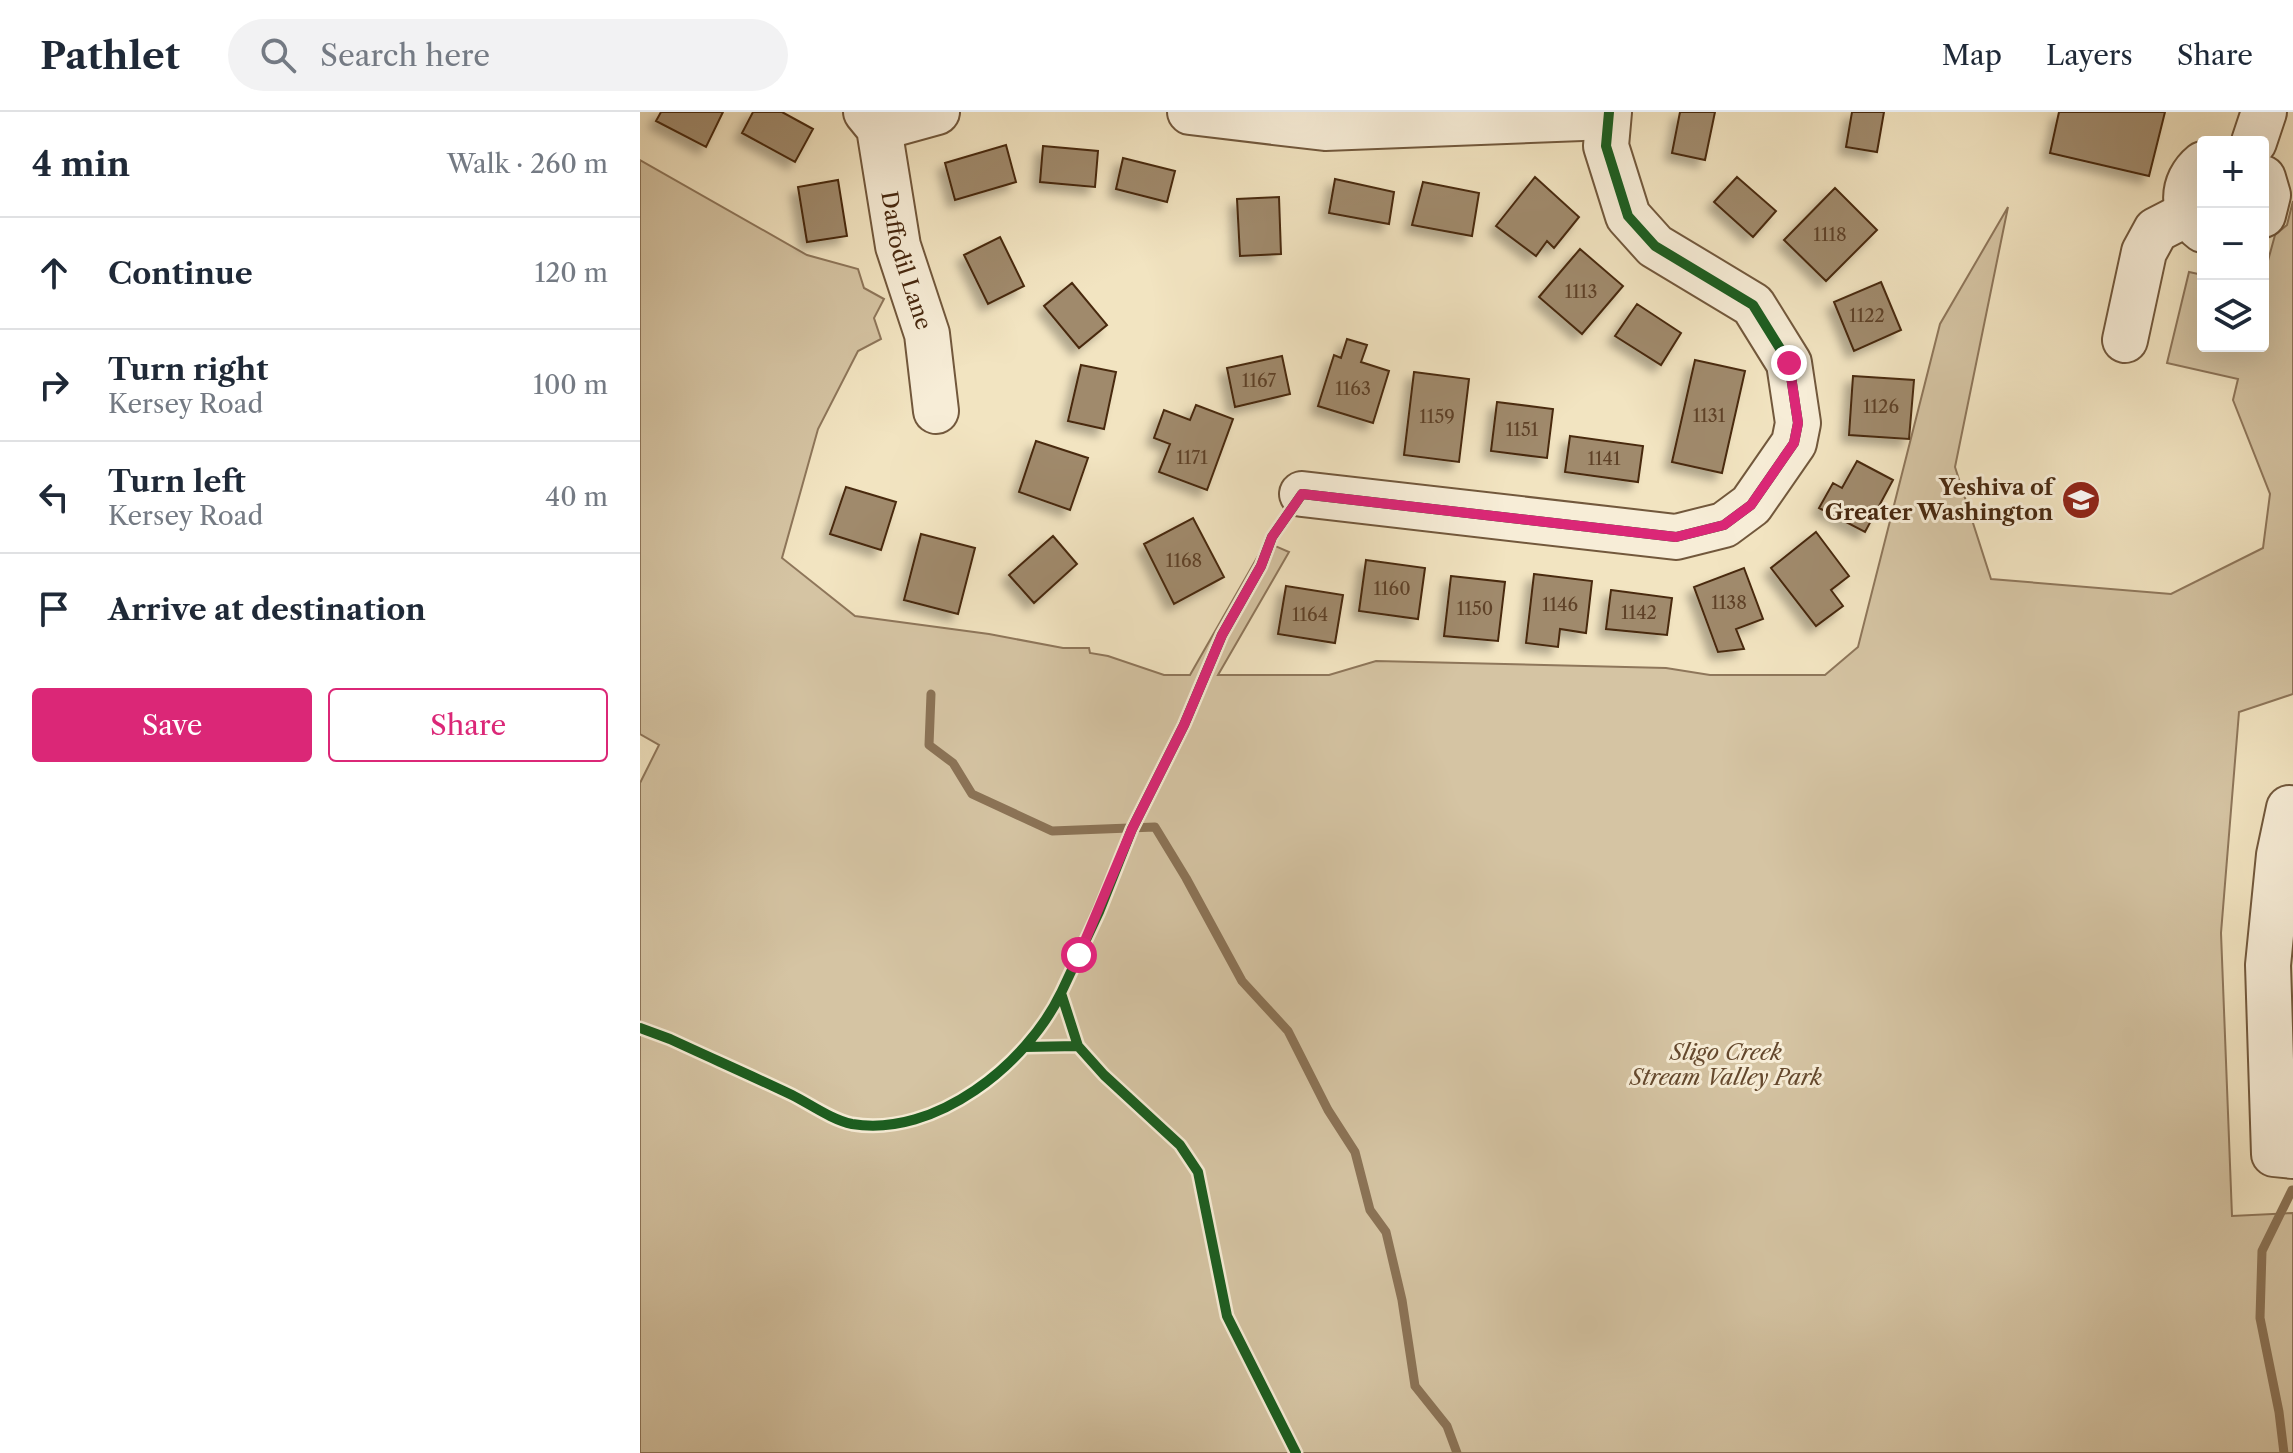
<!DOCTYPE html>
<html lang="en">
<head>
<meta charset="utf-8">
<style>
  body { margin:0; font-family:"Libre Caslon Text",serif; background:#f2f2f3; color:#1f2937 }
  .controls { position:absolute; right:24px; top:24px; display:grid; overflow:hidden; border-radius:8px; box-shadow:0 8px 32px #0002 }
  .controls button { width:72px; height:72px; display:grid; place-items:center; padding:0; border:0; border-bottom:2px solid #e0e1e3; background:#fff; color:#1f2937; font:40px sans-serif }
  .stop { position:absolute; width:24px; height:24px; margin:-18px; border:6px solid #db2777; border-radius:50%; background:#fff }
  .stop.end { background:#db2777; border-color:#fff; box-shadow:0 2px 8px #0008 }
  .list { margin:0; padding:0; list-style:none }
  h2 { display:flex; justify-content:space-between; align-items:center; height:104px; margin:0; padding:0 32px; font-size:34px }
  h2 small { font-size:26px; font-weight:400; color:#747a83 }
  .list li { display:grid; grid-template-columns:52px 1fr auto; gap:24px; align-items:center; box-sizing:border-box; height:112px; padding:0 32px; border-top:2px solid #e0e1e3 }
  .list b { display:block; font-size:30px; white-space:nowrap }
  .list p { margin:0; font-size:26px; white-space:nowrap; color:#747a83 }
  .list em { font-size:26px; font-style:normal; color:#747a83 }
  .actions { display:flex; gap:16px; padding:24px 32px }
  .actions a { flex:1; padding:18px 0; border:2px solid #db2777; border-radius:8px; text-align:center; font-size:28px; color:#db2777 }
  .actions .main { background:#db2777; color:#fff }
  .icon { flex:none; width:44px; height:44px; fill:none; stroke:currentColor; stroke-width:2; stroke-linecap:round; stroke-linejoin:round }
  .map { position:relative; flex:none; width:1653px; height:1341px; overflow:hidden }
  header { display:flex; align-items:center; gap:48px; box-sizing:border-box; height:112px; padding:0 40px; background:#fff; border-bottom:2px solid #e0e1e3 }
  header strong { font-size:38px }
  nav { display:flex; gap:44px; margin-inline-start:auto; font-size:28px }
  .search { width:560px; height:72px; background:#f2f2f3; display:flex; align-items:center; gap:20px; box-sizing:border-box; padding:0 28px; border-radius:44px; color:#747a83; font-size:30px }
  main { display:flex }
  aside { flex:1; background:#fff }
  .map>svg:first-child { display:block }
  .green { fill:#d5c4a3; stroke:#8e765a; stroke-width:2 }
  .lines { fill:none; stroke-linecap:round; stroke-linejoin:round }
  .stream { stroke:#8b7356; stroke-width:9 }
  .building { fill:#a08a6c; stroke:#482910; stroke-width:2; filter:url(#shadow) }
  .minor-casing { stroke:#72583c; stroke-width:48 }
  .minor { stroke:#f7edd7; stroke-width:44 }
  .cycleway-casing { stroke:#f7edd7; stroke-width:15 }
  .cycleway { stroke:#1b5e20; stroke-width:10 }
  .route { stroke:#db2777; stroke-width:10 }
  .labels { text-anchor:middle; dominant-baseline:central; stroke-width:6; stroke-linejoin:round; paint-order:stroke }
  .number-label { font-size:18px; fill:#5e4127 }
  .street-label { font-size:22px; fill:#482910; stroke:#f7edd7 }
  .poi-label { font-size:22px; font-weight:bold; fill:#482910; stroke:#f7edd7; text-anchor:end }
  .park-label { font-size:22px; font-style:italic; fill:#64482d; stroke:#f7edd7 }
</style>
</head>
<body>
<header>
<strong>Pathlet</strong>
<div class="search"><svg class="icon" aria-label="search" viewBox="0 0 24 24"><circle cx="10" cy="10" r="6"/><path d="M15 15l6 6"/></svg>Search here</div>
<nav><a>Map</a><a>Layers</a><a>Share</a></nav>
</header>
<main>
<aside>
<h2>4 min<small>Walk · 260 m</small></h2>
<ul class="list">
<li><svg class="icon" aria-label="ahead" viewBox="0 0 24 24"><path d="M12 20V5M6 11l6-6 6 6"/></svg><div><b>Continue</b></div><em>120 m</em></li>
<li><svg class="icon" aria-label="right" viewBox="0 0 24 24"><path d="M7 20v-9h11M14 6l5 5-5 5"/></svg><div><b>Turn right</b><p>Kersey Road</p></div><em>100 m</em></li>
<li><svg class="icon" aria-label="left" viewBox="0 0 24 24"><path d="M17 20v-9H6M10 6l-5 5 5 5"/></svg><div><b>Turn left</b><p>Kersey Road</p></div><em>40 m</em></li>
<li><svg class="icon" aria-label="arrive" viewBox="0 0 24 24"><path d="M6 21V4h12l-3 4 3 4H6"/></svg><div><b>Arrive at destination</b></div></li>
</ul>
<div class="actions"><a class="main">Save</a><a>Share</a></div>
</aside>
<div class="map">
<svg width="1653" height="1341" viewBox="0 0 1653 1341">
  <defs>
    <filter id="shadow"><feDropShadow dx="-7" dy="7" stdDeviation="4" flood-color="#0004"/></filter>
  </defs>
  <rect width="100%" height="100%" fill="#f2e4c1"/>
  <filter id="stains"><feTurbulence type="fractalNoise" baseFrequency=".0025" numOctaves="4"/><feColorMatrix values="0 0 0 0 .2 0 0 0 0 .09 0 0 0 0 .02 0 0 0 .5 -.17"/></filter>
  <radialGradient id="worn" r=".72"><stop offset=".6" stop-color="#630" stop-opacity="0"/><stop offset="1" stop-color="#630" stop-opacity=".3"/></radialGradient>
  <path class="green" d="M0 48 167 143 218 157 224 176 244 187 234 206 241 227 218 239 178 317 142 446 215 504 349 522 423 536H449L450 541 468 544 524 563H550L626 430 649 440 578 563H689L736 549 1026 556 1070 563H1185L1218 535 1300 212 1368 95 1315 355 1351 467 1531 482 1623 436 1630 382 1593 288 1598 267 1527 251 1549 160 1563 163V234H1623V167L1635 123 1647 113 1653 89V582L1599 600 1581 821 1592 1104 1653 1101V1341H0V671L19 633 0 622Z"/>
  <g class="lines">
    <path class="stream" d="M291 582 289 633 313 651 332 682 412 719 515 715 546 766 602 869 648 919 688 998 715 1040 730 1098 746 1120 762 1188 775 1274 807 1314 817 1341
      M1644 1341 1639 1300 1620 1206 1622 1139 1652 1078"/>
  </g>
  <path class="building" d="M21 0H83L66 35 16 9Z
    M113 0H142L173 17 155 50 102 21Z
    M1040 0H1075L1065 48 1032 41Z
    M1212 0H1244L1237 40 1206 35Z
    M1419 0H1525L1509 64 1410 41Z
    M366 33 376 70 315 88 305 51Z
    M403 34 458 39 455 75 400 70Z
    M483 46 535 59 527 90 476 77Z
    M895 65 939 105 914 136 907 129 896 144 856 114Z
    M1097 65 1136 99 1113 125 1074 90Z
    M695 67 754 80 749 112 689 101Z
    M198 68 207 124 167 130 158 75Z
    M783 70 839 81 832 124 772 113Z
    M1195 76 1237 118 1186 169 1144 128Z
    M639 85 641 142 600 144 597 87Z
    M360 125 384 174 348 192 324 143Z
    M940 137 983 174 942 222 899 185Z
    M1241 170 1261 218 1214 239 1194 190Z
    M432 171 467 213 439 236 404 194Z
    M997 192 1041 221 1021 253 975 224Z
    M707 227 727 233 721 250 749 259 733 311 678 294 694 243 701 246Z
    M642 244 650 282 595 295 587 256Z
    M1055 248 1105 259 1082 361 1032 350Z
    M441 253 476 260 464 317 428 309Z
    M774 260 829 267 819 350 764 343Z
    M1213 264 1274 268 1269 327 1209 323Z
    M857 290 913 297 907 346 851 339Z
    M556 293 593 307 567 378 519 360 530 332 514 326 524 298 550 308Z
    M930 324 1003 334 998 370 925 360Z
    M396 329 448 346 430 398 379 380Z
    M1217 349 1253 368 1225 420 1179 396 1193 371 1202 376Z
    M206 375 256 390 241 438 190 422Z
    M553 406 584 465 534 492 504 432Z
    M1176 420 1209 464 1191 478 1203 494 1176 514 1131 456Z
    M281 422 335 436 318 502 264 488Z
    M413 424 437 452 394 491 369 463Z
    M726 448 785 456 778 507 719 499Z
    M1104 456 1123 507 1096 517 1104 537 1078 540 1054 475Z
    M894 462 952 469 946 521 920 517 918 535 886 531Z
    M811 464 865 470 858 529 804 524Z
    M646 474 703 483 695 531 638 522Z
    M971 478 1032 486 1027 523 966 517Z"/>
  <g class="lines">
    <defs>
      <g id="minor">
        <path id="s1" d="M226 0 239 16 258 134 287 222 296 299"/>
        <path d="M550 0 685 16 968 5"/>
        <path d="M239 16 297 0"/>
        <path d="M1614 30 1624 0"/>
        <path d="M1563 52C1541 70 1540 101 1563 118"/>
        <path d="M1623 66 1628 83 1623 103"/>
        <path d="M1485 228 1504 140 1516 118 1549 101"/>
        <path d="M662 382 1036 425 1084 413 1111 393 1154 331 1158 311 1149 251 1113 193 1015 134 988 104 966 34 969 0"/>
        <path d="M1653 697 1649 696 1639 743 1628 853 1634 1042 1653 1044"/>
      </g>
    </defs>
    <use href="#minor" class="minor-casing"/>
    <use href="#minor" class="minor"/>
    <defs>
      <path id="cycleway" d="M421 881 459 800 492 717 544 613 582 523 621 454 632 425 662 382 1036 425 1084 413 1111 393 1154 331 1158 311 1149 251 1113 193 1015 134 988 104 966 34 969 0
        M0 916 30 927C71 946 112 964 152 983 170 992 192 1008 212 1012 295 1026 387 952 421 881L438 934 385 935
        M438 934 464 963 540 1033 558 1060 587 1204 656 1341"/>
    </defs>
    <use href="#cycleway" class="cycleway-casing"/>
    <use href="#cycleway" class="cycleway"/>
  </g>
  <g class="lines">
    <path class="route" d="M439 843 492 717 544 613 582 523 621 454 632 425 662 382 1036 425 1084 413 1111 393 1154 331 1158 311 1149 251"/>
  </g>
  <defs>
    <symbol id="school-disc" viewBox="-11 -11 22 22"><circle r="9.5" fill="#8f2418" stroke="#f7edd7"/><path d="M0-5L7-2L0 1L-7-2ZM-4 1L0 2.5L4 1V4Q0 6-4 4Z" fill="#fff"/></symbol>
  </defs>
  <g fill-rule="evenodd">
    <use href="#school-disc" x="1419" y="366" width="44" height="44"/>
  </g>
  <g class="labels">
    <g class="number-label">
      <text x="1190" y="123">1118</text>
      <text x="941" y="180">1113</text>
      <text x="1227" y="204">1122</text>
      <text x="619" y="269">1167</text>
      <text x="713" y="277">1163</text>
      <text x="1241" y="295">1126</text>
      <text x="1069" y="304">1131</text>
      <text x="797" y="305">1159</text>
      <text x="882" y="318">1151</text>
      <text x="552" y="346">1171</text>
      <text x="964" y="347">1141</text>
      <text x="544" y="449">1168</text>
      <text x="752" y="477">1160</text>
      <text x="1089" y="491">1138</text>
      <text x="920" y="493">1146</text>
      <text x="835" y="497">1150</text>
      <text x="999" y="501">1142</text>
      <text x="670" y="503">1164</text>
    </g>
    <g class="street-label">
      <text stroke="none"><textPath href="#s1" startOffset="156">Daffodil Lane</textPath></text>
    </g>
    <g class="poi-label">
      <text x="1413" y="375">Yeshiva of<tspan x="1413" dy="25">Greater Washington</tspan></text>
    </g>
    <g class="park-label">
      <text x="1086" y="940">Sligo Creek<tspan x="1086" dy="25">Stream Valley Park</tspan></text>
    </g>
  </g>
  <rect width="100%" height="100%" filter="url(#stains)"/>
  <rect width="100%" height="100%" fill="url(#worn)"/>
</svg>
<div class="controls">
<button>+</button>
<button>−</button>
<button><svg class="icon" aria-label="layers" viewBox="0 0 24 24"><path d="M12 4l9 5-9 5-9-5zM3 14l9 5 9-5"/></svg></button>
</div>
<div class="stop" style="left:439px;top:843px"></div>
<div class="stop end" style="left:1149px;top:251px"></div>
</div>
</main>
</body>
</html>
